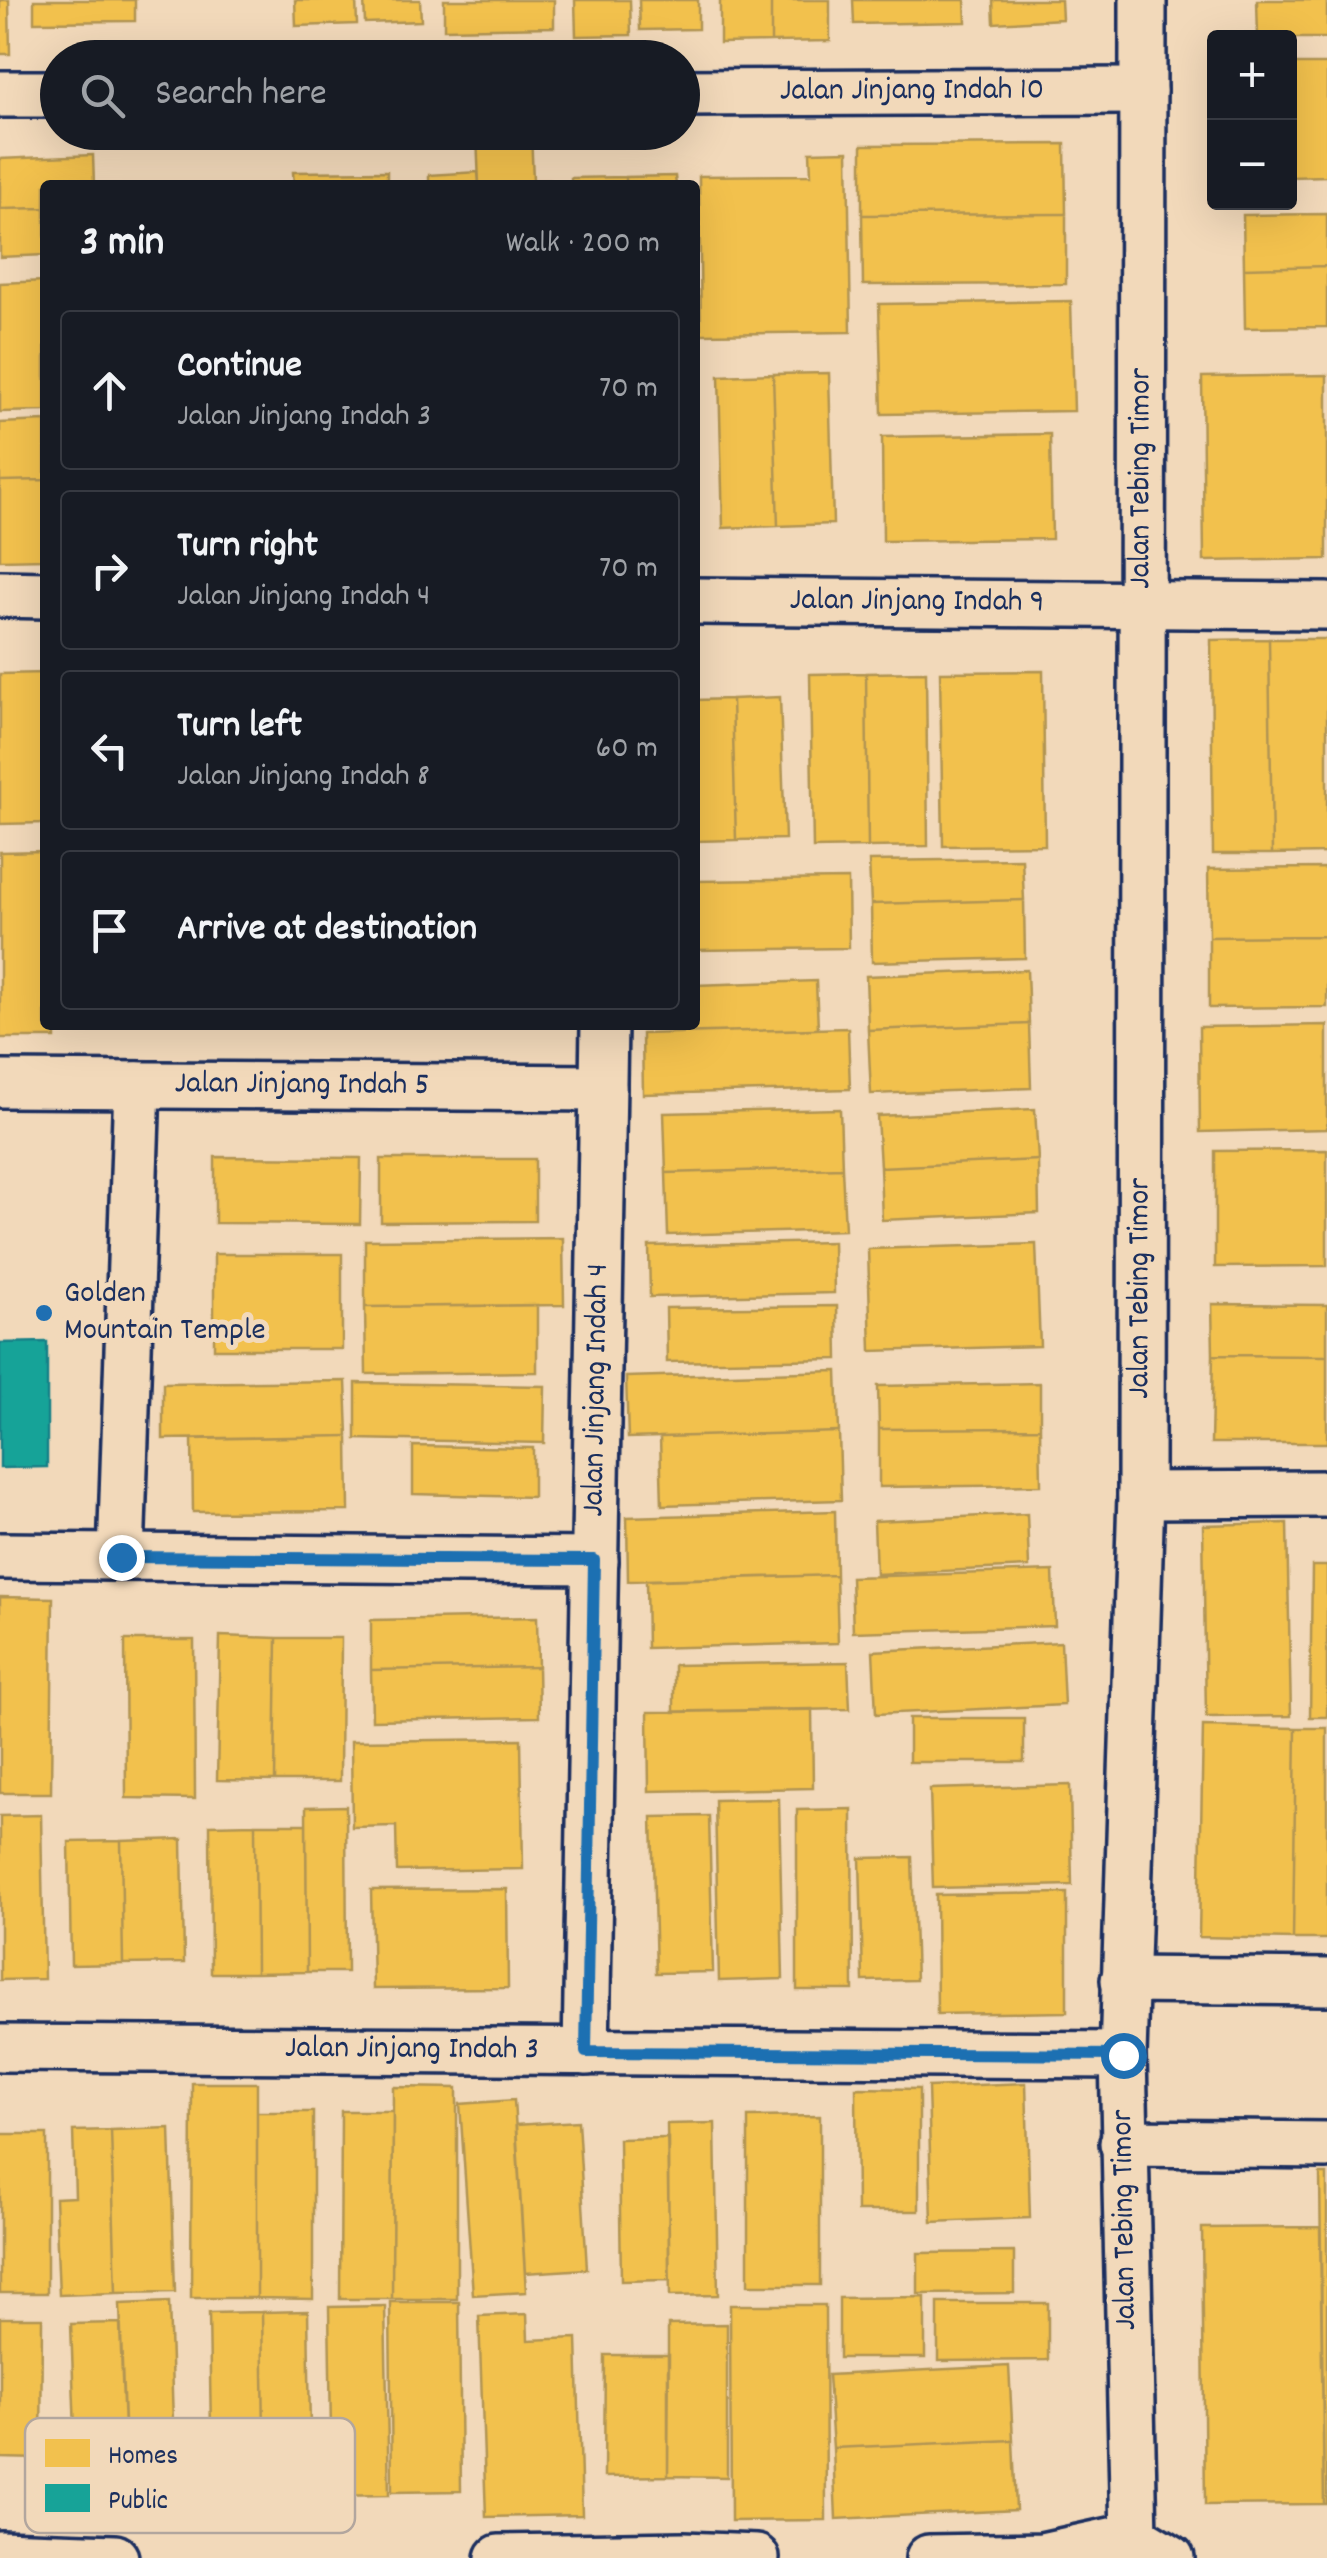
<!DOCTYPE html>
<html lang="en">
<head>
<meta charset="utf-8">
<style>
  body { margin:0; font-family:Dekko,sans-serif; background:#242831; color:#f1f3f6 }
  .controls { position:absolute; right:30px; top:30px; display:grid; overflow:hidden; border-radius:10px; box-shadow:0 10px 40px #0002 }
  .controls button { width:90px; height:90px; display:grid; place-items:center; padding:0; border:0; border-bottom:2px solid #363941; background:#171b24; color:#f1f3f6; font:50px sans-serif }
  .stop { position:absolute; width:30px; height:30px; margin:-22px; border:8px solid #1f6fb2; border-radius:50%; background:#fff }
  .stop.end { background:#1f6fb2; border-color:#fff; box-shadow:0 2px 10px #0008 }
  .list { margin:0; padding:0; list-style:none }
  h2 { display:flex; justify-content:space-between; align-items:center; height:130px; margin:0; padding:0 40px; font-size:42px }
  h2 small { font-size:32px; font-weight:400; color:#9ea1a6 }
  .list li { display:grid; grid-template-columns:65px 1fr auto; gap:30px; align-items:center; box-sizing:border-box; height:160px; margin:0 20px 20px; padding:0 20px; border:2px solid #363941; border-radius:10px }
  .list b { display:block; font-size:38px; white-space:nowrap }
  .list p { margin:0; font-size:32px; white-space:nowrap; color:#9ea1a6 }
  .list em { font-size:32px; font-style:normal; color:#9ea1a6 }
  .icon { flex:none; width:55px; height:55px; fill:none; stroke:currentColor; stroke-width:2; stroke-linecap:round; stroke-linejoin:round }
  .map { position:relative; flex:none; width:1327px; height:2558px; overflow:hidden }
  .search { position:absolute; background:#171b24; box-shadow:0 10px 40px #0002; left:40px; top:40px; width:660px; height:110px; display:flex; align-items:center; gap:25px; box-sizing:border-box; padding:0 35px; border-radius:55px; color:#9ea1a6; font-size:38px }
  .panel { position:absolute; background:#171b24; box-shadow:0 10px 40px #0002; left:40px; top:180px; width:660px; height:850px; border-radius:10px }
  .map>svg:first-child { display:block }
  .homes { fill:#f2c14e; stroke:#b29553; stroke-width:2.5 }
  .public { fill:#17a398; stroke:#188087; stroke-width:2.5 }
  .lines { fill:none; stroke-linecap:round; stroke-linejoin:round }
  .street-casing { stroke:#1b2f5e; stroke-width:52 }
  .street { stroke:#f2d9ba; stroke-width:45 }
  .route { stroke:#1f6fb2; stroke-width:12 }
  .poi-dot { fill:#1f6fb2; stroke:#f2d9ba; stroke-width:4 }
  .labels { text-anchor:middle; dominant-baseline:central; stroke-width:10; stroke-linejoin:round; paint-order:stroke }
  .street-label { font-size:32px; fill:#1b2f5e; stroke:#f2d9ba }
  .poi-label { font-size:32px; fill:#1b2f5e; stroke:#f2d9ba; text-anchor:start }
  .key { fill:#f2d9ba; stroke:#b2a69e; stroke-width:2.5 }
  .key-label { font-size:28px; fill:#1b2f5e }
</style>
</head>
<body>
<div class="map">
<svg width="1327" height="2558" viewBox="0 0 1327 2558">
  <rect width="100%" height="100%" fill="#f2d9ba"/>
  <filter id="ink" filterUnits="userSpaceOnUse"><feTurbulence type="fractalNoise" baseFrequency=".01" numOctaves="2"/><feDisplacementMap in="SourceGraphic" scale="20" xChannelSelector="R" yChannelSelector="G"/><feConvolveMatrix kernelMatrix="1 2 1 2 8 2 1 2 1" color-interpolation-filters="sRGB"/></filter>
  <g filter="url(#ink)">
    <path class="homes" d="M0 0H9L10 54H0Z
      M34 0H135V21L34 22Z
      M295 0H356L357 24 296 26Z
      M364 0H420L421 21 365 23Z
      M444 0H554V27L444 29Z
      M575 0H630L631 35 576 36Z
      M639 0H698V29L640 30Z
      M720 0H771V42L720 43Z
      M771 0H830V41L771 42Z
      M853 0H965L966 22 854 24Z
      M993 0H1061L1062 19 994 23Z
      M1257 0H1327V38H1258Z
      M1290 64H1327V176L1290 177Z
      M531 132 533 180H550V185H479L477 134Z
      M1065 144 1066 214 862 215V145Z
      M848 151 851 332 701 334 699 176 811 175 810 152Z
      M93 155 94 185H45V208L0 209V159Z
      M387 171V185H294L293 172Z
      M478 172 479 185H429V175Z
      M675 176 676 185H626V177Z
      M626 177V185H571V178Z
      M45 208V255L0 257V209Z
      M1066 214V284L863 285 862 215Z
      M1327 214V266L1244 268 1243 215Z
      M1327 266V327L1245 328 1244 268Z
      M45 281V411L0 412V283Z
      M1071 301 1074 411 882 414 879 304Z
      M829 373 833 524 778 526 773 374Z
      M773 374 778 526 723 528 719 376Z
      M1327 375V559L1204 561 1202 377Z
      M45 421V480L0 481V423Z
      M1050 434 1052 539 883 541 882 437Z
      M45 480V559L0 560V481Z
      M1269 639 1272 854H1213L1211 640Z
      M1269 639H1327V853L1272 854Z
      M1043 671 1045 845 943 846 940 672Z
      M926 672 928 846 868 847 866 673Z
      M45 673V823L0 824V674Z
      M866 673 868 847 813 848 810 674Z
      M780 697 785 839 736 840 732 699Z
      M732 699 736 840 695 841V700Z
      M45 851V1025H55V1038H0V852Z
      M1022 859 1024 900 871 904 869 861Z
      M1327 868V936L1209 937 1208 869Z
      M848 879 849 948 695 950V881Z
      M1024 900 1025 958 872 962 871 904Z
      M1327 936V1007L1209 1008V937Z
      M1027 970 1029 1024 868 1030 866 976Z
      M816 981 818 1029 671 1033V1025H695V985Z
      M1029 1024 1031 1088 871 1094 868 1030Z
      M1327 1025V1129L1200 1132 1199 1027Z
      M848 1028 850 1089 643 1094 642 1034Z
      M840 1109 842 1168 666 1173 664 1113Z
      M1035 1109 1038 1160 880 1167 877 1116Z
      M1327 1150V1266L1215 1267V1151Z
      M215 1157 361 1158 360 1224 215 1223Z
      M381 1159H535V1221L381 1222Z
      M1038 1160 1039 1213 882 1220 880 1167Z
      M842 1168 845 1230 668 1235 666 1173Z
      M563 1238 564 1305 365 1307V1240Z
      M833 1242 834 1293 650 1297 649 1246Z
      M1036 1244 1040 1346 871 1351 868 1249Z
      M214 1254H342V1349H214Z
      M1212 1304 1327 1305V1356L1213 1355Z
      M537 1305V1372L366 1374 365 1307Z
      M837 1306 838 1359 667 1362 666 1308Z
      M1213 1355 1327 1356V1443H1211Z
      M837 1371 839 1432 628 1438 626 1377Z
      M346 1381 348 1436 163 1439V1383Z
      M356 1383 545 1386 544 1443 356 1439Z
      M1040 1383V1428L879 1429 878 1386Z
      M1040 1428 1041 1485 879 1487V1429Z
      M839 1432 841 1500 662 1505 660 1437Z
      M348 1436 349 1511 193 1512 192 1439Z
      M413 1446 533 1448V1497L413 1494Z
      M835 1511 836 1575 628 1581 627 1517Z
      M1027 1514 1029 1567 876 1574 874 1521Z
      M1287 1523 1291 1716 1206 1717 1203 1525Z
      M1312 1566H1327V1717H1310Z
      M1053 1571 1055 1626 853 1632 851 1577Z
      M836 1575 838 1643 647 1648 646 1580Z
      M0 1597 53 1598 51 1793H0Z
      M537 1617 538 1667 371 1670V1620Z
      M220 1636 277 1638 275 1781 217 1780Z
      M277 1638H341L340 1781H275Z
      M125 1640H194L195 1799 126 1798Z
      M1061 1642 1064 1705 876 1714 873 1651Z
      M848 1662 850 1709 674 1712V1665Z
      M538 1667 539 1717 372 1720 371 1670Z
      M812 1709 813 1788 649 1791 648 1712Z
      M909 1718H1024V1762H909Z
      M1203 1726 1296 1728 1293 1939 1199 1937Z
      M1296 1728H1327V1939H1293Z
      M521 1739 523 1869 397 1871 396 1826 352 1827 351 1741Z
      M1070 1785 1072 1885 933 1888 930 1789Z
      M779 1799 783 1979 719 1981 715 1800Z
      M346 1806 347 1972H307L306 1807Z
      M852 1809 853 1990H797V1810Z
      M41 1815 44 1979 0 1980V1816Z
      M709 1816 713 1972 656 1973 652 1817Z
      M255 1824 256 1973H211L210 1825Z
      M255 1824H306L307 1972 256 1973Z
      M182 1839 184 1963 123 1964 121 1841Z
      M121 1841 123 1964 71 1965 69 1842Z
      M912 1857 916 1980 863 1981 860 1858Z
      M507 1889 508 1988 373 1989 371 1890Z
      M1067 1893V2012L937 2014 936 1895Z
      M192 2083H257V2298H191Z
      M1026 2083 1030 2218 932 2222 928 2087Z
      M393 2087 457 2088V2299H392Z
      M856 2088 919 2089V2211H857Z
      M514 2100 526 2292 473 2295 460 2104Z
      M341 2111H393L392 2299H340Z
      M257 2112H313V2299L257 2298Z
      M820 2116V2285H748V2117Z
      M578 2121 587 2269 525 2273 516 2125Z
      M715 2123 718 2295 670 2296 667 2124Z
      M170 2128 175 2292 116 2293 111 2130Z
      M111 2130 116 2293 59 2295 55 2198 75 2197 73 2131Z
      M0 2134H47V2293H0Z
      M668 2138 669 2280 621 2281 619 2139Z
      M1320 2174H1327V2504H1324Z
      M1320 2227 1324 2504 1205 2505 1202 2228Z
      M1014 2252V2293L918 2294V2253Z
      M925 2297V2358H839V2298Z
      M169 2302 175 2482 126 2484 120 2304Z
      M390 2302H459L461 2491 392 2492Z
      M938 2303H1048V2360L938 2361Z
      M730 2305H825L826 2520 731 2521Z
      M385 2306 389 2495 332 2496 329 2307Z
      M308 2311 311 2490 265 2491 262 2312Z
      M262 2312 265 2491 212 2492 209 2313Z
      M527 2314 528 2340 577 2338 582 2515 486 2517 479 2316Z
      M0 2318H42L41 2459 0 2458Z
      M120 2323 126 2484 77 2486 71 2324Z
      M727 2324V2477L668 2476V2325Z
      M605 2355H669L668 2476 604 2477Z
      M1009 2366 1013 2440 833 2448 828 2375Z
      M1013 2440 1016 2510 836 2519 833 2448Z"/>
    <path class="public" d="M47 1342V1467L0 1468V1343Z"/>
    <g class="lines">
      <defs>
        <g id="street">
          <path id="s1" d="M682 93 1143 91"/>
          <path d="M0 94H58"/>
          <path d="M0 594 45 595"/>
          <path id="s2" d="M695 601 1327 606"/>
          <path id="s3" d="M0 1084 603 1088"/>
          <path d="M1141 1495 1327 1494"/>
          <path d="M0 1556 595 1561"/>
          <path d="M121 1557 137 1085"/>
          <path d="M1124 1980 1327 1982"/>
          <path id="s4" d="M0 2048 1123 2055"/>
          <path id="s5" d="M586 2052 604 1025"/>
          <path d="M1123 2143 1327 2145"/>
          <path id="s6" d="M1134 2536 1123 2055 1141 1495 1143 0"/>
          <path d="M1134 2536 1171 2558"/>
          <path d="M0 2554 115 2558"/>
          <path d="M499 2558 684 2555 756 2558"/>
          <path d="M929 2558 1042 2556 1134 2536"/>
        </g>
      </defs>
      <use href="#street" class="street-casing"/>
      <use href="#street" class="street"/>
    </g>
  </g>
  <g class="lines" filter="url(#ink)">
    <path class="route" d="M121 1557 594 1560 586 2052 1123 2055"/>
  </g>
  <circle class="poi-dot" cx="44" cy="1313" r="10"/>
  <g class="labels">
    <g class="street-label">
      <text stroke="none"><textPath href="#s1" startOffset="230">Jalan Jinjang Indah 10</textPath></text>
      <text stroke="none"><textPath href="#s6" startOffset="2058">Jalan Tebing Timor</textPath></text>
      <text stroke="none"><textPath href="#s2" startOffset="222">Jalan Jinjang Indah 9</textPath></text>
      <text stroke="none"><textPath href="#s3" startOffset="302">Jalan Jinjang Indah 5</textPath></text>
      <text stroke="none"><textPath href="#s6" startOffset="1248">Jalan Tebing Timor</textPath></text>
      <text stroke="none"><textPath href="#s5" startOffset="662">Jalan Jinjang Indah 4</textPath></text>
      <text stroke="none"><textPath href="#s4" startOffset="412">Jalan Jinjang Indah 3</textPath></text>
      <text transform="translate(1126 2220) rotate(-91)">Jalan Tebing Timor</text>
    </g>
    <g class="poi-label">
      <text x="64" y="1295">Golden<tspan x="64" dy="37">Mountain Temple</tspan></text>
    </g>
  </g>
  <rect x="25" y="2418" width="330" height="115" rx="15" class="key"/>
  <rect x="45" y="2439" width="45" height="28" fill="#f2c14e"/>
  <rect x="45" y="2484" width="45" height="28" fill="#17a398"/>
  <g class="key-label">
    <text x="108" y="2463">Homes</text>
    <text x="108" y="2508">Public</text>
  </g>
</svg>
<div class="controls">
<button>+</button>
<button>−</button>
</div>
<div class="stop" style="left:1123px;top:2055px"></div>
<div class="stop end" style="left:121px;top:1557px"></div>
<div class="search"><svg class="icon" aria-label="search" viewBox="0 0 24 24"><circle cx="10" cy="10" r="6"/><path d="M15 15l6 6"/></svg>Search here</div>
<section class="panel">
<h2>3 min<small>Walk · 200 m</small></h2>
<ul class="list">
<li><svg class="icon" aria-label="ahead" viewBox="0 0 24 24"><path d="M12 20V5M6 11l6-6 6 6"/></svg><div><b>Continue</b><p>Jalan Jinjang Indah 3</p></div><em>70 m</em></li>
<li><svg class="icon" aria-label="right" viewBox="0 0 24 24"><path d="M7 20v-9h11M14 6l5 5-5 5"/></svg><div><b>Turn right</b><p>Jalan Jinjang Indah 4</p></div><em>70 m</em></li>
<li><svg class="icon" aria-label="left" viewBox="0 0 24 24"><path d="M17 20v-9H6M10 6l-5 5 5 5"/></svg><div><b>Turn left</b><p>Jalan Jinjang Indah 8</p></div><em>60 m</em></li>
<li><svg class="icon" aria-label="arrive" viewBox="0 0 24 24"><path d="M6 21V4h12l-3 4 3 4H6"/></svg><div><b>Arrive at destination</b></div></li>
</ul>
</section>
</div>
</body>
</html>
